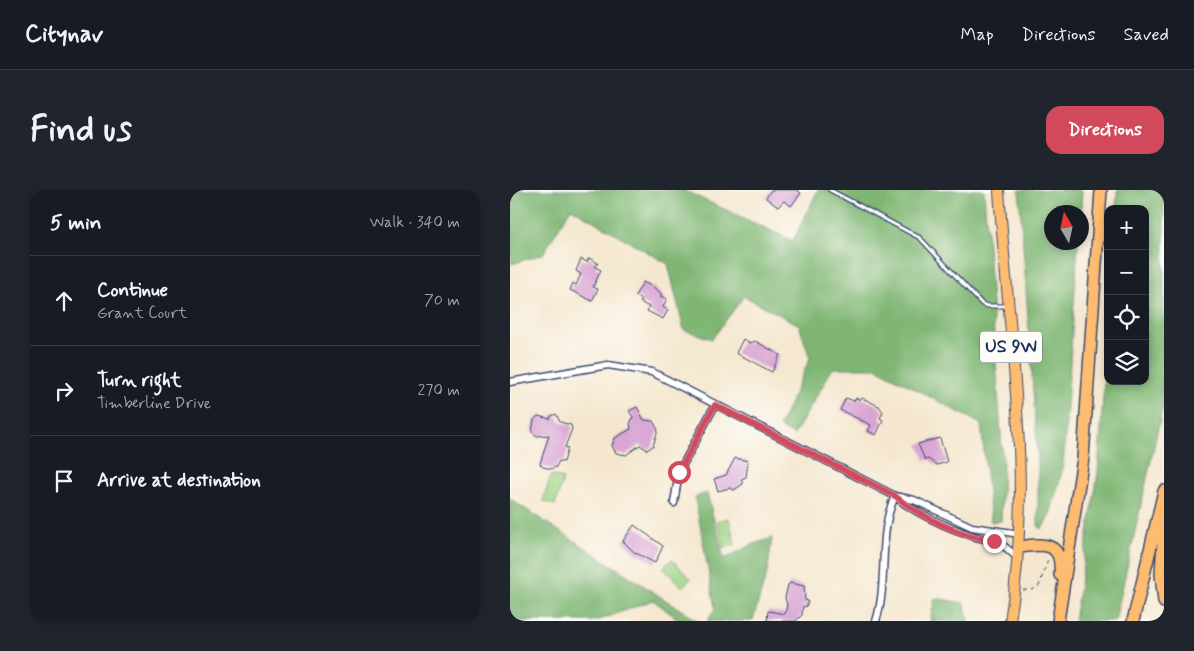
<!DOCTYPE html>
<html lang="en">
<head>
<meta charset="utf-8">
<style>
  body { margin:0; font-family:Mynerve,sans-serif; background:#20242c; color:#f1f3f6 }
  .controls { position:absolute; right:15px; top:15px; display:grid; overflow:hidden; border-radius:10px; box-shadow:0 2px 8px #0003 }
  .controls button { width:45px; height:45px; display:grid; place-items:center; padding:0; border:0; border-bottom:1px solid #363941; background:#171b24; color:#f1f3f6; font:25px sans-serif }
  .compass { position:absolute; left:534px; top:15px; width:45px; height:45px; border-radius:50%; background:#171b24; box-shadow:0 2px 8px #0003; rotate:351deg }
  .stop { position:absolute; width:15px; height:15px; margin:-11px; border:4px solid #d1495b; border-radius:50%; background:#fff }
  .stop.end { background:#d1495b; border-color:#fff; box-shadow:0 1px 5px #0008 }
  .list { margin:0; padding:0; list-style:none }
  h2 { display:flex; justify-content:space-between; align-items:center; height:65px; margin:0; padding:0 20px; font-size:21px }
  h2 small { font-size:16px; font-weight:400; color:#9ea1a6 }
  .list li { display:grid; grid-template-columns:32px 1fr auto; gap:15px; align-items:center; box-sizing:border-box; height:90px; padding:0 20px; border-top:1px solid #363941 }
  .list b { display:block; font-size:19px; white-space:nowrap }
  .list p { margin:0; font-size:16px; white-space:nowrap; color:#9ea1a6 }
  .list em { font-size:16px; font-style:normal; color:#9ea1a6 }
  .icon { flex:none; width:28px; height:28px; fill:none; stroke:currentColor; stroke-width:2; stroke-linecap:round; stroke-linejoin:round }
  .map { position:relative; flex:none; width:654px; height:431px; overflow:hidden; border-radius:15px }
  header { display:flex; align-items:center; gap:30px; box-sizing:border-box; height:70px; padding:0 25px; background:#171b24; border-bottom:1px solid #363941 }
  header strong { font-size:24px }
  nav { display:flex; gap:28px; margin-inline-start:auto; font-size:18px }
  .intro { display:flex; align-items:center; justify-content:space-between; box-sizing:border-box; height:120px; padding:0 30px }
  h1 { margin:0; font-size:35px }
  .button { padding:12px 22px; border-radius:15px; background:#d1495b; color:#fff; font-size:18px; font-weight:700 }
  main { display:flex; gap:30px; padding:0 30px }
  aside { flex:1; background:#171b24; border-radius:15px; box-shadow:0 2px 8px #0003 }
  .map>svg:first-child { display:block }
  .green { fill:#9fd586; stroke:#5d8272 }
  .forest { fill:#7fb673; stroke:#4d7268 }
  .building { fill:#d9a6d4 }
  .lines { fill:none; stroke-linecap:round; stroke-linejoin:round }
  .lane-casing { stroke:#3c4b6f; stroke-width:5.5 }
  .street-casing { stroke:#3c4b6f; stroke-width:9 }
  .primary-casing { stroke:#3c4b6f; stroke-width:12 }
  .highway-casing { stroke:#3c4b6f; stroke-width:14 }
  .path { stroke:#3c4b6f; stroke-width:1; stroke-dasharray:4 4; stroke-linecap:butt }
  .lane { stroke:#fff; stroke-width:3 }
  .street { stroke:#fff; stroke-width:6 }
  .primary { stroke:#febc70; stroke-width:10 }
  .highway { stroke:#febc70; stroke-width:11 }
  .route { stroke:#d1495b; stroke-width:6 }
  .labels { text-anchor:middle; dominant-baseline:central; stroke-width:5; stroke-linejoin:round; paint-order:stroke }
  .shield { fill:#fdfcf7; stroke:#5f6c8c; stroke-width:1 }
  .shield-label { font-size:18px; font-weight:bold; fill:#1b2f5e }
</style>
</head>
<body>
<header>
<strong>Citynav</strong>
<nav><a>Map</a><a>Directions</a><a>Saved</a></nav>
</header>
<div class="intro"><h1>Find us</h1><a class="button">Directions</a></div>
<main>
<aside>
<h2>5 min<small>Walk · 340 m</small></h2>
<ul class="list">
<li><svg class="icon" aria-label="ahead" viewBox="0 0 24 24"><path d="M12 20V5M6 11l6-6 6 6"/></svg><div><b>Continue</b><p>Grant Court</p></div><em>70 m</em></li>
<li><svg class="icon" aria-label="right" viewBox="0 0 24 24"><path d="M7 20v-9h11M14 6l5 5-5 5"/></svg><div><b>Turn right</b><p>Timberline Drive</p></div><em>270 m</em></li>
<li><svg class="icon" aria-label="arrive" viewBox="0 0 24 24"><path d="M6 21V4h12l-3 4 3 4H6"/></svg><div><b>Arrive at destination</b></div></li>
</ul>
</aside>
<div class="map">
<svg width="654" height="431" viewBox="0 0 654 431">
  <rect width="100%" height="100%" fill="#fdfcf7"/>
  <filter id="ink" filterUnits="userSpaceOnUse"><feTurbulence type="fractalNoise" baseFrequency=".02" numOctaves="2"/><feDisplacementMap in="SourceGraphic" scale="10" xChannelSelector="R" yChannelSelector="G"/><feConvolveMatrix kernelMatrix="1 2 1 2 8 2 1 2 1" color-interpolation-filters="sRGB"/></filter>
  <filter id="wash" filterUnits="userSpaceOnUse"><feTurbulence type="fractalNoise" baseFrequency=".0096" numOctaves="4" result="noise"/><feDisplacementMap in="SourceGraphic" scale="20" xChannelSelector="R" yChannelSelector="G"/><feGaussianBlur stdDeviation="1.12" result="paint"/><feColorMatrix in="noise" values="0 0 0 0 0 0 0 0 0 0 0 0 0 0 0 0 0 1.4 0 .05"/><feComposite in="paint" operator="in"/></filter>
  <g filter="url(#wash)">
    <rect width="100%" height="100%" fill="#f5e7cf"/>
    <path class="green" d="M41 285 53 289 45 315 33 311Z
      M219 328 225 355 213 358 207 331Z
      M162 369 181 389 172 397 153 378Z"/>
    <path class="forest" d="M0 0H173L283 51 308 0H474L493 273 491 331 481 332 471 234 366 178H323L284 245 269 237 300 168 289 135 234 106 202 149 174 140 158 74 61 18 33 64 2 74Z
      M509 0H572L571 22H542V52L568 53 553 278 540 325 532 339 528 336V271Z
      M607 0H654V212L605 431H564L588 282 598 134V191H635V19H606Z
      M197 303 214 369 243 354 262 348 258 379 243 430 241 431H198L205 418 185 307Z
      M0 309 188 431H170L143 410 87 431H0Z
      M425 408 454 413 459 431H420Z"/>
    <g id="blocks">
      <path class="building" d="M261 0H287L291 3 281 16 274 11 268 17 256 8Z
        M79 68 88 73 85 77 91 80 83 97 88 99 82 111 60 100 63 93 66 95 71 84 66 81 71 69 77 72Z
        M133 92 143 97 152 104 150 106 157 109 153 117 158 120 153 129 137 121 139 117 130 112 132 109 125 106Z
        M233 149 240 153 245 151 270 165 262 182 226 163Z
        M336 208 344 211 346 208 350 210 352 208 369 216 373 222 370 228 373 230 366 245 358 241 361 235 330 220Z
        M127 217 134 230 143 231 148 240 143 256 137 260 130 255 116 265 106 263 102 256 105 248 121 239 120 234 123 227 119 221Z
        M46 224 50 232 61 235 62 239 55 257 58 258 54 272 49 271 46 277 41 279 33 277 30 274 39 245 27 246 22 242 24 230 28 226 40 229 41 226Z
        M430 248 437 272 427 275 418 269 415 270 408 254Z
        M225 268 238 271 236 287 231 289 233 294 224 300 220 298 208 301 204 289 216 285Z
        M124 335 153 356 145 373 124 362 113 351Z
        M280 393 294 396 295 410 298 411 296 417 293 416 292 425 286 431H257L258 421 275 424 277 415 275 408 278 395Z"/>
    </g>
  </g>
  <g filter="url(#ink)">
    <use href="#blocks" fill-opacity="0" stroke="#3c4b6f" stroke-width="1"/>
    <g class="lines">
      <defs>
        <path id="lane" d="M320 0 410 48 472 114 478 116H497"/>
        <path id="street" d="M0 192 98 175 142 182 385 306 404 310 462 337 510 344
          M386 307C405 323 430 334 454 343 481 354 486 345 508 369
          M164 313 169 282 205 215
          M366 431C379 391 367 345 385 306"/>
        <path id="primary" d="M489 0C498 143 524 288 500 431"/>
        <path id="highway" d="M654 335 651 384 654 412
          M510 357C535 353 553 352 550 385
          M548 431 573 268 591 0
          M623 431 654 301"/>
      </defs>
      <use href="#lane" class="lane-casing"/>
      <use href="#street" class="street-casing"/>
      <use href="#primary" class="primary-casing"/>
      <use href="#highway" class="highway-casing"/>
      <path class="path" d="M513 400H522L529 396 538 369"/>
      <use href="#lane" class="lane"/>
      <use href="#street" class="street"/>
      <use href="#primary" class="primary"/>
      <use href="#highway" class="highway"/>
    </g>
  </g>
  <g class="lines" filter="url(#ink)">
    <path class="route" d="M169 282 205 215 385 306C412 328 449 345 484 351"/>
  </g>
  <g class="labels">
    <rect class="shield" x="470" y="141.5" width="62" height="31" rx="4"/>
    <g class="shield-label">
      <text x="501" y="157">US 9W</text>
    </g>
  </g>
</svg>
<div class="controls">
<button>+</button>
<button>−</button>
<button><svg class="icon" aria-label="locate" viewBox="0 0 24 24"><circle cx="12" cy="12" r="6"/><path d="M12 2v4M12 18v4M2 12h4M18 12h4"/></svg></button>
<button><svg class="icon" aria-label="layers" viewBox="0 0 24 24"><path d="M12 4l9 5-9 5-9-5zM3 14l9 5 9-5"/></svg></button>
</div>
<svg class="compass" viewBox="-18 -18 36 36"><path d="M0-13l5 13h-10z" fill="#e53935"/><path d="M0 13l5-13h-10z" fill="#9ea1a6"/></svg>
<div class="stop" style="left:169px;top:282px"></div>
<div class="stop end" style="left:484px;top:351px"></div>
</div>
</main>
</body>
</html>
